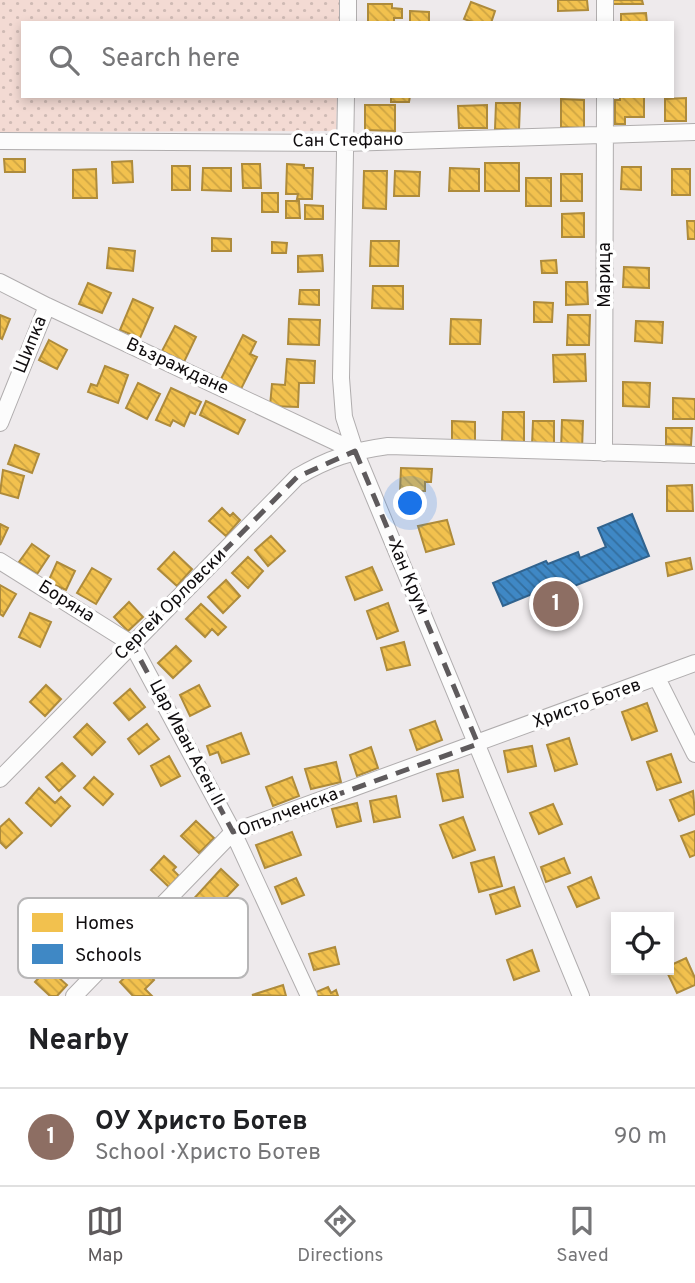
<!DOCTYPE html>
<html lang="en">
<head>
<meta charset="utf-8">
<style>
  body { margin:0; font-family:Overpass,sans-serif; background:#f6f6f6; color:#202124 }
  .controls { position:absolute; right:21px; bottom:21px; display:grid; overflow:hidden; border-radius:0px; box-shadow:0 4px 10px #0003 }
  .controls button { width:63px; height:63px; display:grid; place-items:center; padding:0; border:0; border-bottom:2px solid #e0e0e0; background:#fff; color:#202124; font:35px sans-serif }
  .you { position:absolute; left:411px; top:504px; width:24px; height:24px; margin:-18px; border:5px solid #fff; border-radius:50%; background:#1a73e8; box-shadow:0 0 0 10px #1a73e833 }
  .badge { display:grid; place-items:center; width:46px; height:46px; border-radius:50%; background:#5e5a5c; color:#fff; font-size:23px; font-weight:700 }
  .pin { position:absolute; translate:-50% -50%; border:4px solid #fff; box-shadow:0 2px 7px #0006 }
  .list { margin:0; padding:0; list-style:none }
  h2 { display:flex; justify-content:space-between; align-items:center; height:91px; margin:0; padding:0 28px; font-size:30px }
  h2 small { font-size:23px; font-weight:400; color:#757577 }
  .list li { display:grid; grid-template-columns:46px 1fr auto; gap:21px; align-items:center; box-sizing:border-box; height:98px; padding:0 28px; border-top:2px solid #e0e0e0 }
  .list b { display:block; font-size:26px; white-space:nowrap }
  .list p { margin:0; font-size:23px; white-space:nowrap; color:#757577 }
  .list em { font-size:23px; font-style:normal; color:#757577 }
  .icon { flex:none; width:38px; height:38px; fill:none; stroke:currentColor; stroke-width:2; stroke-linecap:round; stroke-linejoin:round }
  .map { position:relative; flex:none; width:695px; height:996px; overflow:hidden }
  .search { position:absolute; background:#fff; box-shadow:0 4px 10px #0003; left:21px; right:21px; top:21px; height:77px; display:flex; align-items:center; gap:18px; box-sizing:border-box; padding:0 24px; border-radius:0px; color:#757577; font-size:26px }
  .sheet { height:189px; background:#fff }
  nav { display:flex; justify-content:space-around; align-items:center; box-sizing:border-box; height:98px; border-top:2px solid #e0e0e0; background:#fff; font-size:19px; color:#757577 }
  nav a { display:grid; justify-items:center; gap:4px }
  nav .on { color:#5e5a5c }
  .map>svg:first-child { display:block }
  .park { fill:url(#park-dots) }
  .homes { fill:url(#homes-back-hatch); stroke:#ae8b3b; stroke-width:2 }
  .schools { fill:url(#schools-back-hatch); stroke:#31638e; stroke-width:2 }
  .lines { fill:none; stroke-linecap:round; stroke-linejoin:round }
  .minor-casing { stroke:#b0adae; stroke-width:18 }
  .minor { stroke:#fcfcfc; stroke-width:16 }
  .marked { fill:none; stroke:#5e5a5c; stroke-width:5; stroke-dasharray:14 9; stroke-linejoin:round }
  .labels { text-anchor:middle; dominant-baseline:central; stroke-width:7; stroke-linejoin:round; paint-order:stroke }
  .street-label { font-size:18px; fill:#100d0f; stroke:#fff }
  .key { fill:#fff; stroke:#b7b6b7; stroke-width:2 }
  .key-label { font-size:19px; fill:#100d0f }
</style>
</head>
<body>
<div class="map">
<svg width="695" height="996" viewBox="0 0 695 996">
  <defs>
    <pattern id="park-dots" width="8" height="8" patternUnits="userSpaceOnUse" patternTransform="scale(1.75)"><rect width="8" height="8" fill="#f3dad3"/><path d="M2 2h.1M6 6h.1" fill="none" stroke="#cfbab4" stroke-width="1.8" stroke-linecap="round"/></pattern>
    <pattern id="homes-back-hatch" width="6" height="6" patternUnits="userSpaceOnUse" patternTransform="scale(1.75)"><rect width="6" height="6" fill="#f2c14e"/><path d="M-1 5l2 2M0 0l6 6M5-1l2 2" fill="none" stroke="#cea543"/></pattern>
    <pattern id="schools-back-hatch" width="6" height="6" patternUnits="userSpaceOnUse" patternTransform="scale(1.75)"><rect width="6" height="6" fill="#3f88c5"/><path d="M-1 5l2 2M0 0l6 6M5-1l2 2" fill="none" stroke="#336e9e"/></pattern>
  </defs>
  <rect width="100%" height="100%" fill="#eeeaec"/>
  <path class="park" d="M0 0H340L339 23H23V96H337L336 131 0 132Z"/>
  <path class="homes" d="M558 0H587L588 10 558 11Z
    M611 0H642L643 4H611Z
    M471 2 495 11 491 23H475L464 19Z
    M368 4H392V8L402 9V18H394V23H368Z
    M410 11 429 12V23H410Z
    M646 13 647 23H621V14Z
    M391 96H410L409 102H391Z
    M620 96H644V117H625V124H615V100H620Z
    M686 98V121H665V99Z
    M561 99 584 100V128L561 127Z
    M496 103H520L519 130 495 129Z
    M365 105H395V131L365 130Z
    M487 105V128H459L458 106Z
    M4 159H25V172H5Z
    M132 161 133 182 113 183 112 162Z
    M485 163H519V191H485Z
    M242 164H260L261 188H243Z
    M287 164 304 165V168H313L312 199H297L298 194H286Z
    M172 166H190V190H172Z
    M622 167H641V190L621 189Z
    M203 168H231V191L202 190Z
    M450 168 479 169V191H449Z
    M96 169 97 198H73V170Z
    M672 169H690V195H672Z
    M364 171H387L386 209 363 208Z
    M395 171 420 172 419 196H394Z
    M561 174H582V201H561Z
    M526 178H551V206H526Z
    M262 193H278V212H262Z
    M286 201H299L300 218H286Z
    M305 205 323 206V219H305Z
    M584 213V237H562V214Z
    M687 221H695V239H688Z
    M212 238 231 239V251H212Z
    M371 241H399L398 266H370Z
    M272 242 287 243 286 253H272Z
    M109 248 135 251 133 271 107 268Z
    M322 255 323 271 298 272V256Z
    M556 260 557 273H542L541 261Z
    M624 267 649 268V288L623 287Z
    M566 282H587L588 304 566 305Z
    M88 283 111 293 102 313 79 304Z
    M373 286H403V309L372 308Z
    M300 290H319V305L299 304Z
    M133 299 153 308 140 338 120 330Z
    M534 302 553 303 552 322H534Z
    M0 315 10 319 2 339 0 338Z
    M568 315H590L589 345H567Z
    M289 319 320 320 319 345 288 344Z
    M451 319 481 320 480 344H450Z
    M636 321 663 322 662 343 635 341Z
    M175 326 196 337 184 362 162 351Z
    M243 335 256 342 250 354 257 357 240 391 220 381Z
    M49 340 67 350 57 369 39 360Z
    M585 354 586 381 554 382 553 355Z
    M287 359 315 361 314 383H299L298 407 270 406 272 384 285 385Z
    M105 366 128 375 118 403 88 392 91 384 97 386Z
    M623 382 650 383 649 407 623 406Z
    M138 383 160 394 147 419 126 408Z
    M171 388 201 402 195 414 190 412 184 426 173 420 170 426 156 420Z
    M673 398 695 399V419H673Z
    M206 401 245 420 238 434 200 415Z
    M503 412H524V442L502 441Z
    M562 420 583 421 582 450H561Z
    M452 421 475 422V442L452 441Z
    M533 421H554V446L532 445Z
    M666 428H692L691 445 666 444Z
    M15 445 39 454 32 473 8 464Z
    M401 468 432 469 431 482H425V491H400Z
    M3 470 24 476 18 498 0 493Z
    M692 485 693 511H667V486Z
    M222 508 230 516 233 513 240 520 226 536 209 521Z
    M447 520 454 544 426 552 418 526Z
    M0 524 8 528 0 545Z
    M271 536 285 551 268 566 255 550Z
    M32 544 49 556 37 574 19 562Z
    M174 552 192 569 177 586 158 569Z
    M248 557 263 571 248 588 232 573Z
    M690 558 692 569 668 576 666 563Z
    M57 562 75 571 66 590 48 582Z
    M372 567 382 590 355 600 346 577Z
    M92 568 111 579 96 604 77 593Z
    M226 580 240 596 223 613 208 597Z
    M0 585 16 594 3 616 0 614Z
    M129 602 143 617 128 631 114 617Z
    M388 603 398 631 377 639 367 611Z
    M201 604 226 627 218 635 212 629 205 637 186 619Z
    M30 613 51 622 40 647 19 637Z
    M404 642 410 665 387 670 381 648Z
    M176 646 191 661 173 678 158 663Z
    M46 685 61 699 45 716 30 702Z
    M199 685 210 706 190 716 180 695Z
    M130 689 145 707 129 720 114 703Z
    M647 703 657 731 632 740 622 712Z
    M435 721 442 740 417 750 410 730Z
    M87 724 105 742 92 755 74 737Z
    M147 724 159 739 139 754 128 739Z
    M241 733 249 754 222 763 218 752 210 755 207 746Z
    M569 738 577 764 555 771 547 745Z
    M532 746 536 766 508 772 504 751Z
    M371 747 378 768 357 776 350 755Z
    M671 754 681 782 657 790 647 762Z
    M169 756 180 776 161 786 151 766Z
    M336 762 341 782 311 789 305 769Z
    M62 763 75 776 59 791 46 777Z
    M458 770 463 797 443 801 437 774Z
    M94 777 113 794 103 805 84 788Z
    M292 777 299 796 273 806 266 787Z
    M39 788 55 803 61 797 70 806 51 826 26 803Z
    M693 791 695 814 679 821 670 800Z
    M396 796 400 817 374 822 370 801Z
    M357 803 361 821 337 827 332 809Z
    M553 804 562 824 539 834 530 813Z
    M463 817 475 850 453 858 440 825Z
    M9 819 22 833 6 848 0 842V827Z
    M196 821 214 838 199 853 181 836Z
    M695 831V855L690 857 681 836Z
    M292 832 301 855 265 868 256 845Z
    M164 856 176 867 173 870 179 876 169 887 151 870Z
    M494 857 502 886 479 892 471 863Z
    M564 858 570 873 546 882 541 867Z
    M221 869 238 885 215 909 212 906 203 917 189 904Z
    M591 877 599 898 577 907 568 887Z
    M296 878 304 895 282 904 275 887Z
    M514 887 520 906 496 914 490 895Z
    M335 947 339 964 314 970 309 954Z
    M532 950 539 971 514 980 507 960Z
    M686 958 695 978V985L677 993 666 970H669V966Z
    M138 965 154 980 145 989 152 996H133L120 982Z
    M48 968 67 985 57 996H50L35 982Z
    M283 985 286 996 252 995Z
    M328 987 331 993 336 990 338 996H316L314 993Z"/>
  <path class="schools" d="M632 514 649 556 557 593 554 585 503 606 493 583 546 561 548 564 578 552 580 558 606 547 598 528Z"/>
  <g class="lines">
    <defs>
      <path id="minor" d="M605 0V23
        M348 23V0
        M346 96 341 378 344 417 355 451 581 996
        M0 141 345 143 695 132
        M0 282 47 306 355 451
        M0 423 47 306
        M604 453 605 96
        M0 561 132 644 233 832 309 996
        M657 678 695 754
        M0 779 297 477C329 458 352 451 388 446L695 455
        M74 996 233 832 695 663"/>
    </defs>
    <use href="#minor" class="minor-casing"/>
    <use href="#minor" class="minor"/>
  </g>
  <path class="marked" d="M355 451 478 744 233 832 132 644 297 477Z"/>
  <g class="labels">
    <g class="street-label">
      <text transform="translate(348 141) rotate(-1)">Сан Стефано</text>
      <text transform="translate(605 275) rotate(-90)">Марица</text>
      <text transform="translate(31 345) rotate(-68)">Шипка</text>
      <text transform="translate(177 367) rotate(25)">Възраждане</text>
      <text transform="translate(408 578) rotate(67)">Хан Крум</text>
      <text transform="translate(66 602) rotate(32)">Боряна</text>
      <text transform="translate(171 605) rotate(-45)">Сергей Орловски</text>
      <text transform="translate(587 704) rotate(-20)">Христо Ботев</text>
      <text transform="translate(186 743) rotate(62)">Цар Иван Асен II</text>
      <text transform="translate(288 813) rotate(-21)">Опълченска</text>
    </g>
  </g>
  <rect x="18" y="898" width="230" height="80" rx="10" class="key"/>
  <rect x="32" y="913" width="31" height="19" fill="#f2c14e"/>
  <rect x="32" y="944" width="31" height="20" fill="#3f88c5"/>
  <g class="key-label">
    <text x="75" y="929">Homes</text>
    <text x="75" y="961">Schools</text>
  </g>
</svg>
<div class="controls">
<button><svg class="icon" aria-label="locate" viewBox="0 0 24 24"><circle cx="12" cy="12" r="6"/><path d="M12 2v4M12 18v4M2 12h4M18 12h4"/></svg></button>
</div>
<div class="you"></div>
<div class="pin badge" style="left:556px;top:604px;background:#8d6e63">1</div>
<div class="search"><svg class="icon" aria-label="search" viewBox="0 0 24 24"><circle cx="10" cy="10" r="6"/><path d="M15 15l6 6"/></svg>Search here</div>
</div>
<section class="sheet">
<h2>Nearby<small></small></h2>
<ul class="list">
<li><span class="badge" style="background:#8d6e63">1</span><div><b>ОУ Христо Ботев</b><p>School · Христо Ботев</p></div><em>90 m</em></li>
</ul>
</section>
<nav>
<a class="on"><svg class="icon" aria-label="map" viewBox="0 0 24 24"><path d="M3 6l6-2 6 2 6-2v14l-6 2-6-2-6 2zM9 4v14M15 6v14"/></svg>Map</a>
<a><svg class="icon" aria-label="directions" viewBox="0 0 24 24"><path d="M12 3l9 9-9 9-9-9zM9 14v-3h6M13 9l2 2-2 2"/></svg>Directions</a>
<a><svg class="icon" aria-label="saved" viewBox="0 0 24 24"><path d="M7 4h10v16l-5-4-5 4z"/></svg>Saved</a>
</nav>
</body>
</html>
